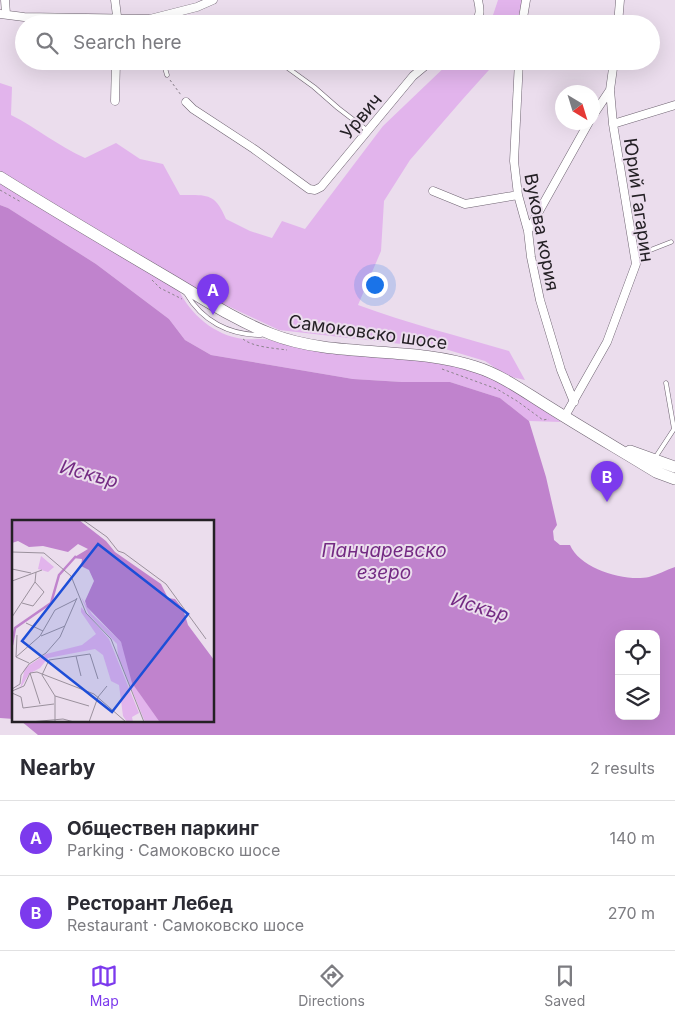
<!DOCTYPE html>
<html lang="en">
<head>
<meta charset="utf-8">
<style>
  body { margin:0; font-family:Inter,sans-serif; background:#f7f7f7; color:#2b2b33 }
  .controls { position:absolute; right:15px; bottom:15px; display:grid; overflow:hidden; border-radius:10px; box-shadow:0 5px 20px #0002 }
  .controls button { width:45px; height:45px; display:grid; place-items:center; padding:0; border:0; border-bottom:1px solid #e1e1e2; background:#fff; color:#2b2b33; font:25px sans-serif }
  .compass { position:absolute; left:555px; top:85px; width:45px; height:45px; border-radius:50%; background:#fff; box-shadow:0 5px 20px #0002; rotate:142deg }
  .you { position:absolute; left:374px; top:284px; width:18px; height:18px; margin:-12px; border:4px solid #fff; border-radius:50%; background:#1a73e8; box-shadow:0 0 0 8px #1a73e833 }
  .badge { display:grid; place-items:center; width:32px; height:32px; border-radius:50%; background:#7c3aed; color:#fff; font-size:16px; font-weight:700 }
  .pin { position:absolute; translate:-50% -41px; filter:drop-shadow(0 1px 2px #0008) }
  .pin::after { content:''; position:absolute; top:26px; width:18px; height:15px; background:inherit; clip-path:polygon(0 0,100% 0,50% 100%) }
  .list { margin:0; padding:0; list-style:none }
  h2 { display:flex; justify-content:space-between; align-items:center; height:65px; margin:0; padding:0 20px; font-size:21px }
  h2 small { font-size:16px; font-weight:400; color:#7c7c81 }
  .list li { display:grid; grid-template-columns:32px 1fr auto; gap:15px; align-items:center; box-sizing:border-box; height:75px; padding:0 20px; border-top:1px solid #e1e1e2 }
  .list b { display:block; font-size:19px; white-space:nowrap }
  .list p { margin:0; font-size:16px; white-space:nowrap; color:#7c7c81 }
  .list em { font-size:16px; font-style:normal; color:#7c7c81 }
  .icon { flex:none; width:28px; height:28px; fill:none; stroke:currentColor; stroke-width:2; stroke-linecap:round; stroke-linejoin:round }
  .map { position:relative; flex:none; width:675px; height:735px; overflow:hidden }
  .search { position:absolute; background:#fff; box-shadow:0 5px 20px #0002; left:15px; right:15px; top:15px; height:55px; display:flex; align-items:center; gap:12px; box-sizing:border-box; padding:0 18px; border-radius:28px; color:#7c7c81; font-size:19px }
  .sheet { height:215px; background:#fff }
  nav { display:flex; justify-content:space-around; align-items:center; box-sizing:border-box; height:70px; border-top:1px solid #e1e1e2; background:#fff; font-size:14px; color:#7c7c81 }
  nav a { display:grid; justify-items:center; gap:2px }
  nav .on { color:#7c3aed }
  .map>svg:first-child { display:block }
  .green { fill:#e2b4ec }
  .water { fill:#c083cd; fill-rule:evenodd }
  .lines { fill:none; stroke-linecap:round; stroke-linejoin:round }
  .service-casing { stroke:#6e6371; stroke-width:5 }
  .minor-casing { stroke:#6e6371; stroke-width:9 }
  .secondary-casing { stroke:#6e6371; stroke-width:12 }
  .path { stroke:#8c838d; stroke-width:1; stroke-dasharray:2.5 2.5; stroke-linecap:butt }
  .service { stroke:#fff; stroke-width:4 }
  .minor { stroke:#fff; stroke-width:8 }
  .secondary { stroke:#fff; stroke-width:11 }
  .labels { text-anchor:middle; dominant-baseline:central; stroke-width:4; stroke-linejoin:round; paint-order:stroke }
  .street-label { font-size:18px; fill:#242025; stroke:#ebdded }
  .water-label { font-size:19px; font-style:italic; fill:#742b83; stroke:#ebdded }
  .inset-river { fill:none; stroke:#c083cd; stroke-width:2.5 }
  .inset-road { fill:none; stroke:#9b919d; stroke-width:1 }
  .view { fill:#1d4ed8; fill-opacity:0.15; stroke:#1d4ed8; stroke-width:2.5 }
  .inset-edge { fill:none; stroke:#242025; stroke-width:2.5 }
</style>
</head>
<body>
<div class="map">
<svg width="675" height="735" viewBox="0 0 675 735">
  <rect width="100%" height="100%" fill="#ebdded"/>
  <path class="green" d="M498 0H523L518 24H485L493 15Z
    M451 61H497L462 100 410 160 384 201 381 251 358 305C407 323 458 336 509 351L525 380 507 376 485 361 445 349 279 330 213 299 0 173V83L12 87 11 115C37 128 58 146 85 158L116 143 140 159 163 164 180 195C206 195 215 192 226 219L250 231 272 238 282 221 305 229 383 126Z
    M0 182 178 289C191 315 214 335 243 339 252 340 262 338 270 340 277 341 283 343 289 345L417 360 459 367 481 374 509 387 561 422 529 421 500 398 450 382H402L353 379 211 355 185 340 169 319 96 264 8 208 0 205Z"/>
  <path class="water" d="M0 205 8 208 96 264 169 319 185 340 211 355 353 379 402 382H450L500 398 529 421 546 477 557 525 553 531 554 540 560 545H570C580 569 625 582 649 577 657 575 666 570 675 567V735H38L21 721H214V521H14V719L0 718ZM619 634H656V716H619Z"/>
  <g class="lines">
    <defs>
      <path id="service" d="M163 61 167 75
        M278 61 314 87 338 108 368 131
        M635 256 671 242
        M186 293C202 321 229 335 261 335
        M655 458 674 429 666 383"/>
      <path id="minor" d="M5 0 6 14
        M115 0 118 24
        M0 14 24 17 150 19 197 7 213 0
        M475 24C481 16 480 9 478 0
        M522 24 526 0
        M618 24 620 0
        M519 61 514 161 518 195 528 231 531 257 540 300 561 370 574 402
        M115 101 116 61
        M186 102 193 109 254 149 309 189 315 190 321 187 413 76 431 61
        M592 117 610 90
        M613 124 675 105
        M433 191 465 204 518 195
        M528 231 589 122
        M565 416 607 342 636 264 613 124 610 90 614 61"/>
      <path id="secondary" d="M0 177C56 212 112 245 168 278 202 298 235 320 271 334 335 359 411 345 476 367 502 375 526 393 549 407 584 429 620 450 656 472L675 479
        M630 451 675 467"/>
    </defs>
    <use href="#service" class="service-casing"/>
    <use href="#minor" class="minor-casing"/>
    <use href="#secondary" class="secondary-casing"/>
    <path class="path" d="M170 80 181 95
      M0 190 21 202
      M152 280 160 288 182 299
      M243 339C253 347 273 348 287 350
      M442 369 497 389 517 401 543 420 549 419"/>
    <use href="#service" class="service"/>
    <use href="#minor" class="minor"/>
    <use href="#secondary" class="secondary"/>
  </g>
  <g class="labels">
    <g class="street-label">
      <text transform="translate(361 116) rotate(-50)">Урвич</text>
      <text transform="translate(639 200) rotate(82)">Юрий Гагарин</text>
      <text transform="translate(542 232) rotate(79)">Вукова кория</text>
      <text transform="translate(368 332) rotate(8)">Самоковско шосе</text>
    </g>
    <g class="water-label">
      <text transform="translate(89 474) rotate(15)">Искър</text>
      <text x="384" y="550">Панчаревско<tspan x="384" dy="22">езеро</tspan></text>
      <text transform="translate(480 607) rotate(17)">Искър</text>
    </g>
  </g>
  <g transform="translate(12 520)">
    <rect width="202" height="202" fill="#ebdded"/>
    <path d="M29 36 42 47 36 52 26 49ZM69 77 80 94 109 122 128 174 149 202H133L106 136 105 124 77 95ZM69 87 97 119 127 193 120 197 121 202H115L111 196 107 165 99 161 91 135 83 129 36 138 28 148 17 154 8 169 13 148 34 134 70 125 84 114 69 92Z" fill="#e2b4ec"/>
    <path d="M0 0H67L94 21 103 32 149 64 156 78 163 79 171 89 176 105 202 140V202L147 201 120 163 109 122 75 87 73 81 82 61 77 50 69 46 70 39 61 38 76 29 66 24 56 32 31 26 17 27 6 21 0 23Z" fill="#c083cd"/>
    <path class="inset-river" d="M0 125 3 108 39 83 47 55 64 36"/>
    <path class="inset-road" d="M71 0 95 17 106 31 112 33 154 64 194 119M0 32 32 33 59 56 74 93 99 119 132 202M0 49 19 53M0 61 30 50M10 83 21 86 32 72 23 62M0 97 23 62 24 52M14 103 31 111M5 115 4 137 17 143M29 116 53 106M64 136 69 156M4 137 28 116 43 90 65 79M18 153 28 184M0 169 8 164 9 155 17 144 34 133 48 117 65 78M0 171 12 166 18 153 25 152 82 174 114 202M0 173 9 177 11 188 42 184M43 176 77 186M18 202 51 199 62 202M43 202V176L30 155 37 140 78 134 86 159M77 202 86 177 95 166"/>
    <path class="view" d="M86 24 176 94 100 192 10 121Z"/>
    <rect width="202" height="202" class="inset-edge"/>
  </g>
</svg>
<div class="controls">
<button><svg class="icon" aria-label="locate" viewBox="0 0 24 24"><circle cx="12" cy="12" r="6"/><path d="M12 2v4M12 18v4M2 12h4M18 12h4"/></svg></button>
<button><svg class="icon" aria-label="layers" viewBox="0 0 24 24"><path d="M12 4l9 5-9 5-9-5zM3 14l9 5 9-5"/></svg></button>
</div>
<svg class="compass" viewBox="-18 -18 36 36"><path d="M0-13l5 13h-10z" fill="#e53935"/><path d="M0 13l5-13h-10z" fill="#7c7c81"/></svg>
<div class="you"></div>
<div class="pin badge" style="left:213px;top:315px">A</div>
<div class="pin badge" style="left:607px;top:502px">B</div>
<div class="search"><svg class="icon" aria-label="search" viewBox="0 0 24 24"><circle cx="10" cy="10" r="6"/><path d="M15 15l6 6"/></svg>Search here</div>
</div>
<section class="sheet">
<h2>Nearby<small>2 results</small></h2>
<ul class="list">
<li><span class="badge">A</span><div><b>Обществен паркинг</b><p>Parking · Самоковско шосе</p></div><em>140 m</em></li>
<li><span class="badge">B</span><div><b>Ресторант Лебед</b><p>Restaurant · Самоковско шосе</p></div><em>270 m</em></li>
</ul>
</section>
<nav>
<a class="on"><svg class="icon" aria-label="map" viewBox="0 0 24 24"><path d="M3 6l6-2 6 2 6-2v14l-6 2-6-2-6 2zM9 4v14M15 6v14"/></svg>Map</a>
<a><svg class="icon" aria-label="directions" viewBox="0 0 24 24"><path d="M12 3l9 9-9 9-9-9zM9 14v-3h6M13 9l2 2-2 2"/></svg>Directions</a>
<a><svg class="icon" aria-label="saved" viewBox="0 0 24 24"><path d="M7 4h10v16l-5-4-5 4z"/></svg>Saved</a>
</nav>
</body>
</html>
